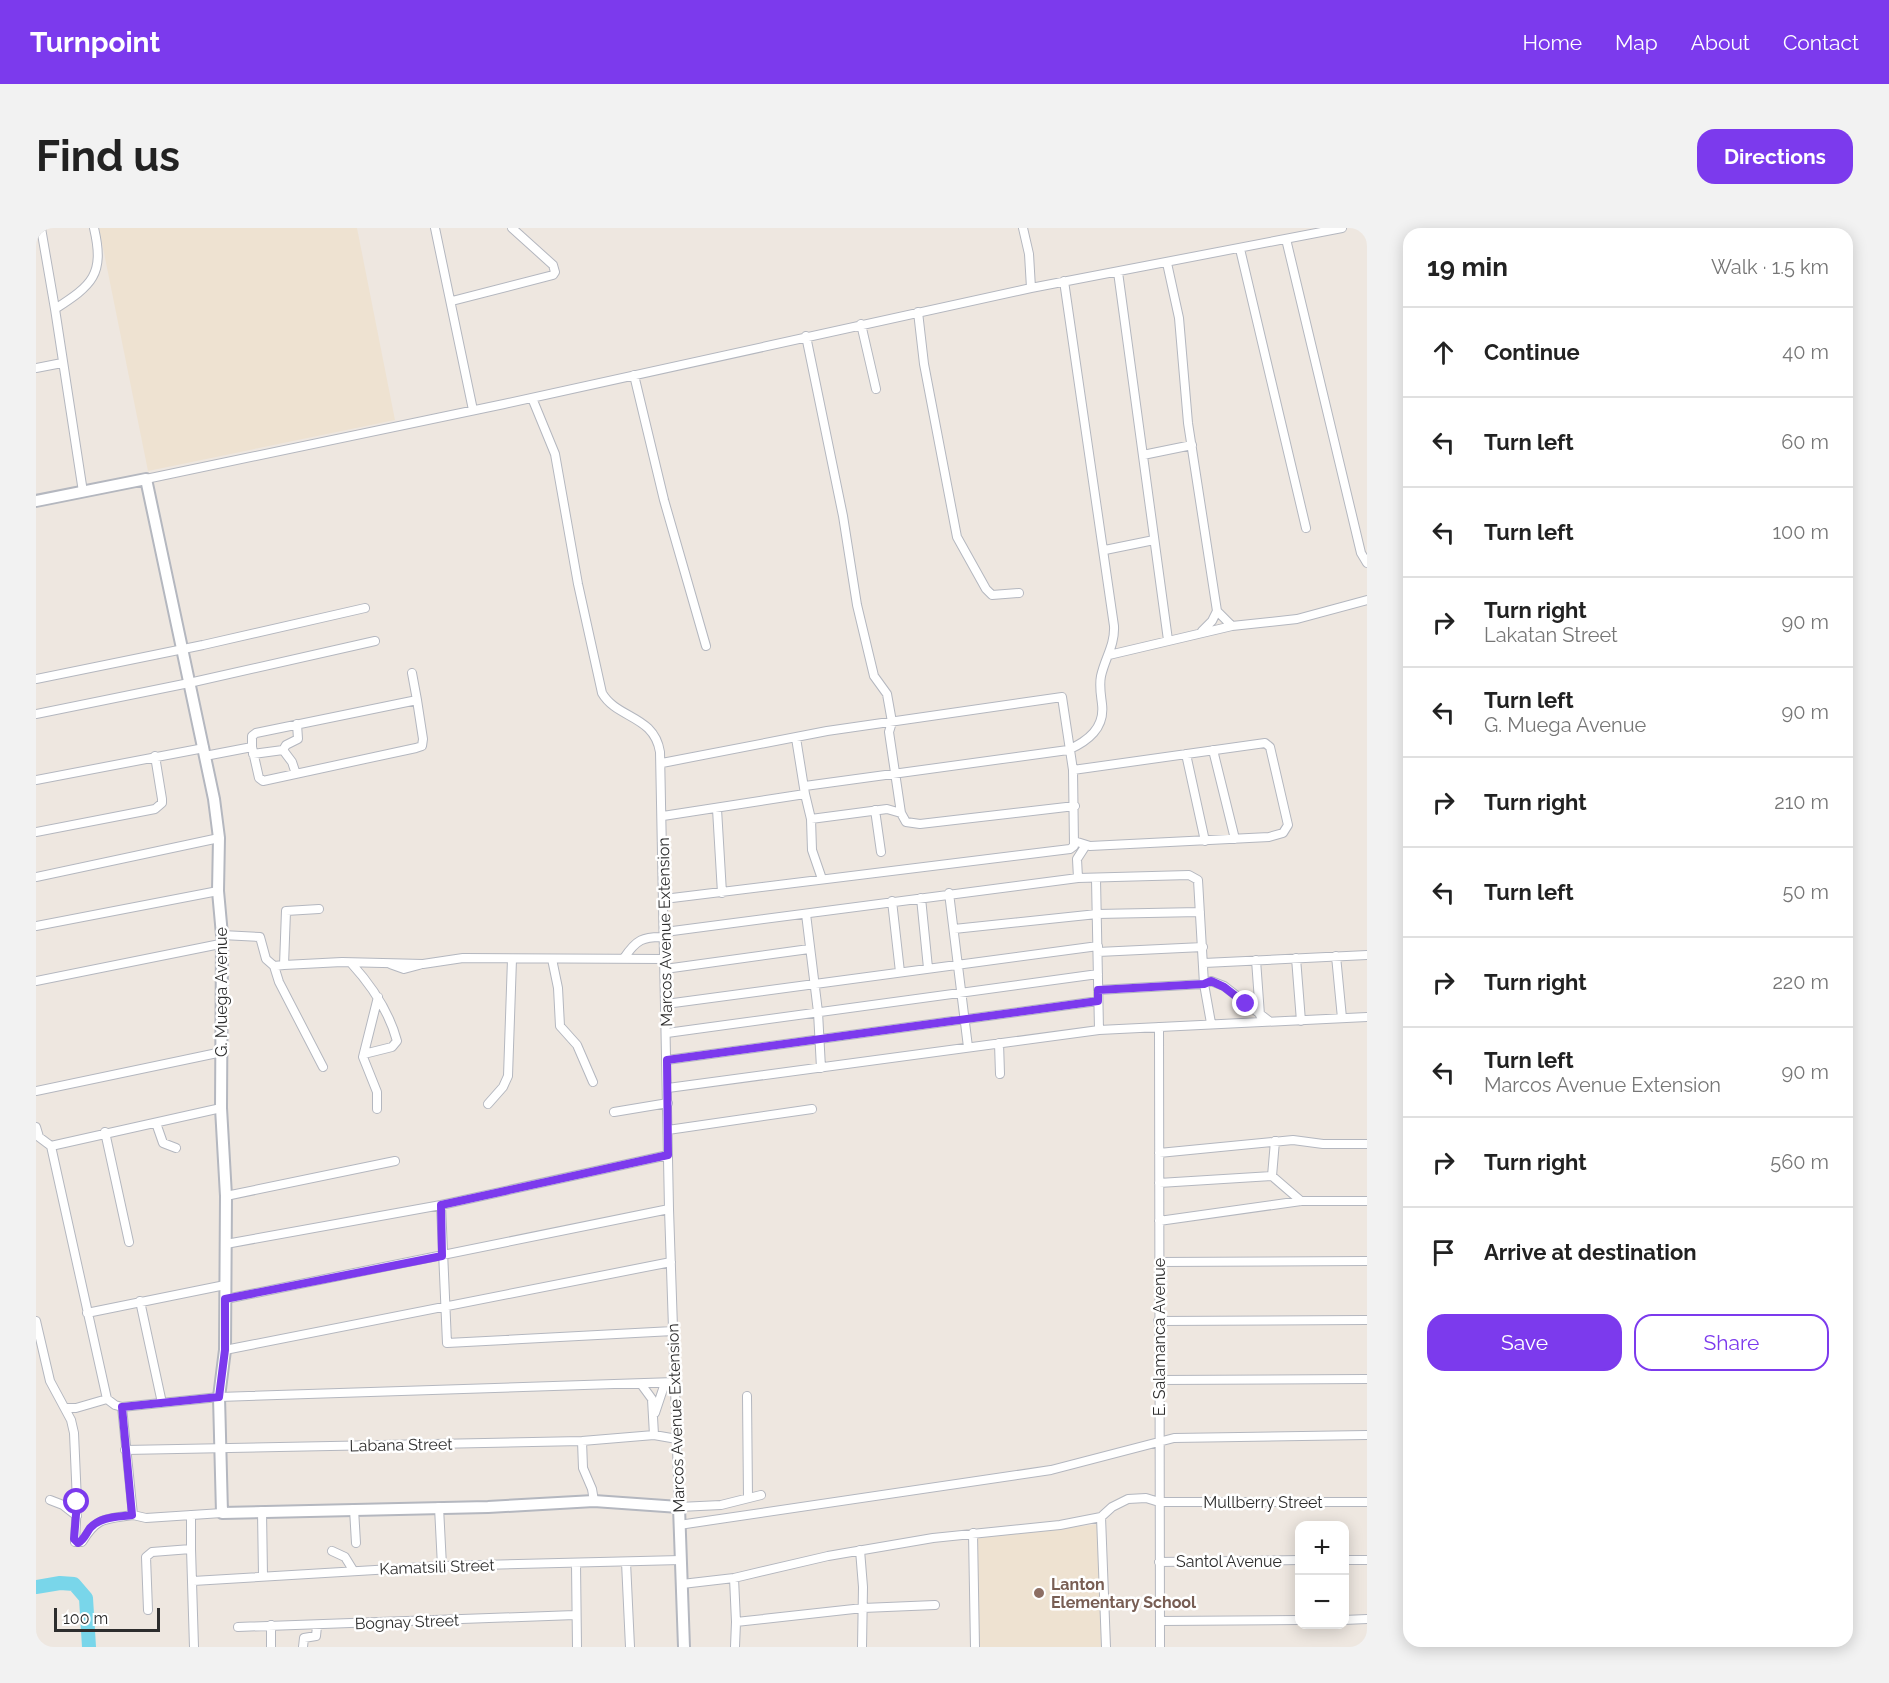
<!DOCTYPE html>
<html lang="en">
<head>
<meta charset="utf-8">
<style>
  body { margin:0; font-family:Raleway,sans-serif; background:#f2f2f2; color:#222 }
  .controls { position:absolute; right:18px; bottom:18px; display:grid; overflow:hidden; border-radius:12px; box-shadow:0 3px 15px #0003 }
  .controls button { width:54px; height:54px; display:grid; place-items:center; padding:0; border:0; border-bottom:2px solid #e0e0e0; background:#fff; color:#222; font:30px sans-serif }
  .scale { position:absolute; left:18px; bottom:15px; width:106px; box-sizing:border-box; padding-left:6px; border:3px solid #2d2d2d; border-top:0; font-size:16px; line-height:21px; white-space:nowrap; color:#2d2d2d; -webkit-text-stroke:4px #fff; paint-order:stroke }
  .stop { position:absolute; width:18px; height:18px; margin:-14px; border:4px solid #7c3aed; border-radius:50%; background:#fff }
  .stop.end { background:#7c3aed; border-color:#fff; box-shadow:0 2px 6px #0008 }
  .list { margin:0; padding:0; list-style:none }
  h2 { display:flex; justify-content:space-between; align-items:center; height:78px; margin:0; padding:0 24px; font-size:26px }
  h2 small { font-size:20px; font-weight:400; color:#767676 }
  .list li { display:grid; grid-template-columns:39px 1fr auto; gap:18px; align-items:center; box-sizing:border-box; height:90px; padding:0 24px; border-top:2px solid #e0e0e0 }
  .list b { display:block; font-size:22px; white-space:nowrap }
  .list p { margin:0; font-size:20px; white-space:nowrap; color:#767676 }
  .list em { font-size:20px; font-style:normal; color:#767676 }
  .actions { display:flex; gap:12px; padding:18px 24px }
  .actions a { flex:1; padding:14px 0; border:2px solid #7c3aed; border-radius:18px; text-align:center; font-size:21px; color:#7c3aed }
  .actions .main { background:#7c3aed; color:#fff }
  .icon { flex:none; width:33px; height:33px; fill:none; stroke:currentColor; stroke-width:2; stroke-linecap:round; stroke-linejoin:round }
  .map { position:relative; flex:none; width:1331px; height:1419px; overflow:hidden; border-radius:18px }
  header { display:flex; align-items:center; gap:36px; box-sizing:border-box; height:84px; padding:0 30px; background:#7c3aed; color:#fff }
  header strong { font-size:28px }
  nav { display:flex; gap:33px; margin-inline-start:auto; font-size:21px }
  .intro { display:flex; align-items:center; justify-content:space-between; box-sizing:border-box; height:144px; padding:0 36px }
  h1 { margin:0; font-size:42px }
  .button { padding:15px 27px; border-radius:18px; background:#7c3aed; color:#fff; font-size:21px; font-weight:700 }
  main { display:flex; gap:36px; padding:0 36px }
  aside { flex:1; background:#fff; border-radius:18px; box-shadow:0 3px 15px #0003 }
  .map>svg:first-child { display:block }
  .education { fill:#eee2d1 }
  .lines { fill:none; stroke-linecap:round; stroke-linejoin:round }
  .river { stroke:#79d6ea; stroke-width:14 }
  .street-casing { stroke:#b4b7bf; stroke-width:10 }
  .secondary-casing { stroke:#b4b7bf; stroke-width:14 }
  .street { stroke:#fff; stroke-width:8 }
  .secondary { stroke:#fff; stroke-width:10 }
  .route { stroke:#7c3aed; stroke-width:8 }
  .education-dot { fill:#8d6e63; stroke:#fff; stroke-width:2 }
  .labels { text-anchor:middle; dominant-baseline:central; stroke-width:5; stroke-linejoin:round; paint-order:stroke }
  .street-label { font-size:16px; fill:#2d2d2d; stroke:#fff }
  .education-label { font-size:16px; font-weight:bold; fill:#785e54; stroke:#fff; text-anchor:start }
</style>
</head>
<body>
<header>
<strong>Turnpoint</strong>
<nav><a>Home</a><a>Map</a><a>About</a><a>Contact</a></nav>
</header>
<div class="intro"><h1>Find us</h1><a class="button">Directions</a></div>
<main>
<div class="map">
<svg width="1331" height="1419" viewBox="0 0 1331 1419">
  <rect width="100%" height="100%" fill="#eee7e0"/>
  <path class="education" d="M63 0H321L359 192 112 243Z
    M1064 1296 1066 1419H942L939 1310Z"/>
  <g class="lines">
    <path class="river" d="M0 1359 24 1355 38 1356 50 1370 53 1419"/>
    <defs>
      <path id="street" d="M5 0 19 81
        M399 0 437 182
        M987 0 993 26 995 60
        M1250 11 1325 325 1331 335
        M1204 21 1270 300
        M1131 35 1143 90 1152 195 1181 383 1196 398
        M1082 44 1132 412
        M416 73 517 47 519 44 517 37 476 0
        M882 84 888 136 921 309 950 361 956 367 983 365
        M825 96 840 161
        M770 108 807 288 821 377 838 448 851 466 856 494 853 504 865 585 870 594 884 596 1039 578
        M0 140 26 135
        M598 147 628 272 670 418
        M496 170 519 226 542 356 566 465C581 491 618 487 624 524L633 981 643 1279 685 1277 725 1267
        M1107 227 1156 217
        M110 251 468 176 995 60 1306 0
        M47 264 19 81C56 57 69 47 58 0
        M1069 322 1118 312
        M1166 403 1176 393 1181 383
        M1073 427 1196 398 1261 391 1331 372
        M376 445 381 472
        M0 451 167 417 329 380
        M0 486 153 455 339 413
        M1177 522 1199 611
        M217 526 247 522
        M1150 526 1169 613
        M169 528 216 519V508L220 505 381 472 387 511 386 518 380 520 227 553 223 550 216 519
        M626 535 791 503 1026 469 1037 542 1038 618 1034 621 628 671
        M1037 542 1229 515 1234 519 1252 597 1247 605 1233 609 1054 618 1038 613
        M260 546 256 534 247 522 250 517 262 511 261 496
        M0 552 168 520
        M769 558 1032 522C1052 513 1069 500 1066 476 1065 467 1063 458 1065 448 1069 430 1079 417 1078 398L1028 53
        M769 566 775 591 851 581 865 585
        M681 581 686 665
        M839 582 845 624
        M627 588 769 566 760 510
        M775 591 776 622 786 651
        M0 604 119 581 126 575V571L119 528
        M0 649 183 610
        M1042 650 1041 631 1050 617
        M1060 651 1063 802
        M913 665 932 819
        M885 670 892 740
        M856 673 864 744
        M770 686 782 784 785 840
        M0 698 182 663
        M918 701 1061 686 1164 684
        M629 704 1042 650 1153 647 1162 652 1168 756 1175 795
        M186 707 224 709 230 731 238 738 248 737 250 683 283 681
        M1062 724 1167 719
        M1300 728 1306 790
        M588 730C600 712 607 708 629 709
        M1260 730 1265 793
        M516 731 522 760 524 798 541 817 557 854
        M1220 732 1224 787
        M315 735C336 758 353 783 361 813L356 819 328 826
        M1168 735 1331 727
        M354 736 368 741 383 737
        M248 737 306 734 387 736 427 730 629 731
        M238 738 243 754 287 839
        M629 741 773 721
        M0 753 184 716
        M1062 762 1168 756 1175 753 1188 758 1233 793
        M630 776 1062 718
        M1123 799 1124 1419
        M631 805 1062 746
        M963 815 964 846
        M631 832 1062 773
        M632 860 1063 802 1331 789
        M0 863 186 824
        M452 876 467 859 472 848 476 731
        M341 881V864L327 829 342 769
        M578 884 632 875
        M120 895 127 915 140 920
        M0 899 3 909 15 918 185 880
        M632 902 776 881
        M69 904 93 1014
        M1239 913 1236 948 1265 973
        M15 918 71 1171 79 1177 86 1179 97 1287 110 1290 186 1285
        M1123 925 1257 912 1287 916H1331
        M1123 955 1236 948
        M190 968 359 933
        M405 977 411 1115 637 1103
        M1123 993 1265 973H1331
        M190 1016 405 977 632 927
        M1123 1034 1331 1033
        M190 1071 633 981
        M104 1073 126 1175
        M51 1085 189 1057
        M0 1093 14 1153 35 1192 38 1205 41 1274 39 1314H46C61 1289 69 1291 97 1287
        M1122 1093 1331 1092
        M189 1122 635 1034
        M1123 1152 1331 1151
        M605 1156 616 1171 618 1207
        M711 1168 712 1270
        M86 1179 183 1169 639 1154
        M29 1180H40L71 1171
        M619 1185 629 1155
        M546 1213 547 1240 556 1261 558 1273
        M89 1222 546 1213 618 1207 641 1211
        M14 1272 27 1277 41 1288
        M403 1279 406 1338
        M318 1281 320 1315
        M226 1283 227 1348
        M1065 1289 1070 1419
        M643 1297 1015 1242 1138 1210 1331 1207
        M937 1305 939 1419
        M155 1321 158 1419
        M824 1322 827 1359 826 1419
        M296 1323 309 1329 317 1342
        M1308 1332H1331
        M590 1334 594 1419
        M1123 1334 1264 1332
        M540 1336 541 1419
        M698 1350 700 1394 827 1380 899 1377
        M157 1353 406 1338 645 1332
        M646 1356 698 1350 792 1328 897 1310 1024 1297 1065 1289 1076 1279 1092 1271 1110 1270 1123 1274H1331
        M112 1382 110 1329 116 1324 155 1321V1287
        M1308 1392 1331 1391
        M1124 1393 1264 1392
        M202 1399 539 1387
        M235 1419V1397
        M267 1419 268 1410 280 1408 281 1398
        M699 1419 700 1394"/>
      <path id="secondary" d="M0 273 110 251 178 571 183 610 182 663 186 707 185 880 190 968 189 1122 183 1169 186 1285 452 1279 558 1273 643 1279 648 1419"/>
    </defs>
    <use href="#street" class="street-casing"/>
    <use href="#secondary" class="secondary-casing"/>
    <use href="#street" class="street"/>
    <use href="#secondary" class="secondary"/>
  </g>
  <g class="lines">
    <path class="route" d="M41 1274 38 1311 42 1315C48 1312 50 1306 54 1300 65 1288 82 1289 96 1287L86 1179 183 1169 189 1122V1071L406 1028 405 977 632 927 631 832 1062 773V762L1168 756 1175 753 1188 759 1210 776"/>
  </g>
  <circle class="education-dot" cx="1003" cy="1365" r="6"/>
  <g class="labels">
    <g class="street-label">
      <text transform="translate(629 704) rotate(-91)">Marcos Avenue Extension</text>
      <text transform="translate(185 764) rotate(-90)">G. Muega Avenue</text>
      <text transform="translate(1123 1109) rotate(-90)">E. Salamanca Avenue</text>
      <text transform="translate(640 1190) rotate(-92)">Marcos Avenue Extension</text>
      <text transform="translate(365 1217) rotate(-1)">Labana Street</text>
      <text x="1227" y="1274">Mullberry Street</text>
      <text x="1193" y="1333">Santol Avenue</text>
      <text transform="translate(401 1339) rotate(-2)">Kamatsili Street</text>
      <text transform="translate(371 1394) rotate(-2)">Bognay Street</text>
    </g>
    <g class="education-label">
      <text x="1015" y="1356">Lanton<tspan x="1015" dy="18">Elementary School</tspan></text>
    </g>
  </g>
</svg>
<div class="controls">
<button>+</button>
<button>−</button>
</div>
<div class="scale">100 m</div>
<div class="stop" style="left:41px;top:1274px"></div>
<div class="stop end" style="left:1210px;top:776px"></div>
</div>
<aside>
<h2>19 min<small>Walk · 1.5 km</small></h2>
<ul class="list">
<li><svg class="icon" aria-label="ahead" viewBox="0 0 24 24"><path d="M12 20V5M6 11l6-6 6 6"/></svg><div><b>Continue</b></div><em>40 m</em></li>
<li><svg class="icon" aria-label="left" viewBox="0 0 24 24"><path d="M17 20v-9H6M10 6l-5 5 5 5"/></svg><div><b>Turn left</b></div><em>60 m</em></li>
<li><svg class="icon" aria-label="left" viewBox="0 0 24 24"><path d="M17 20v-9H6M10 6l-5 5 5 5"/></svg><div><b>Turn left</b></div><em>100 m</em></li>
<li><svg class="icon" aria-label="right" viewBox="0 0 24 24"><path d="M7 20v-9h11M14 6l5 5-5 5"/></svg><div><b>Turn right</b><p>Lakatan Street</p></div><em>90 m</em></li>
<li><svg class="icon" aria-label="left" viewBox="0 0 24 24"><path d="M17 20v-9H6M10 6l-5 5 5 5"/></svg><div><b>Turn left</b><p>G. Muega Avenue</p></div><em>90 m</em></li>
<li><svg class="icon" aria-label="right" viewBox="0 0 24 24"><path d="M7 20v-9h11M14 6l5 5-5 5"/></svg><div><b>Turn right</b></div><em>210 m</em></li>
<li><svg class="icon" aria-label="left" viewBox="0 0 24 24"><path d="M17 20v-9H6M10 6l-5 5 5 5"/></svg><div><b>Turn left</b></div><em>50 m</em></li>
<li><svg class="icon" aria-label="right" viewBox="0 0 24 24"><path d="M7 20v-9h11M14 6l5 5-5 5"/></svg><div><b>Turn right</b></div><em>220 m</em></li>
<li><svg class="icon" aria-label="left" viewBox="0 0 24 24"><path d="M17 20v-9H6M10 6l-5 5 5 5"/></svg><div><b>Turn left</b><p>Marcos Avenue Extension</p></div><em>90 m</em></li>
<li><svg class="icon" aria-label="right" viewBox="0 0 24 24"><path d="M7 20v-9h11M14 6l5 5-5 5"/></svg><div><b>Turn right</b></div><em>560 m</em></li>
<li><svg class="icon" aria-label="arrive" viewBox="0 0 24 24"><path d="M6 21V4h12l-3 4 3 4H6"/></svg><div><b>Arrive at destination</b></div></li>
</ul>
<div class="actions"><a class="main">Save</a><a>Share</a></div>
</aside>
</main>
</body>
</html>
